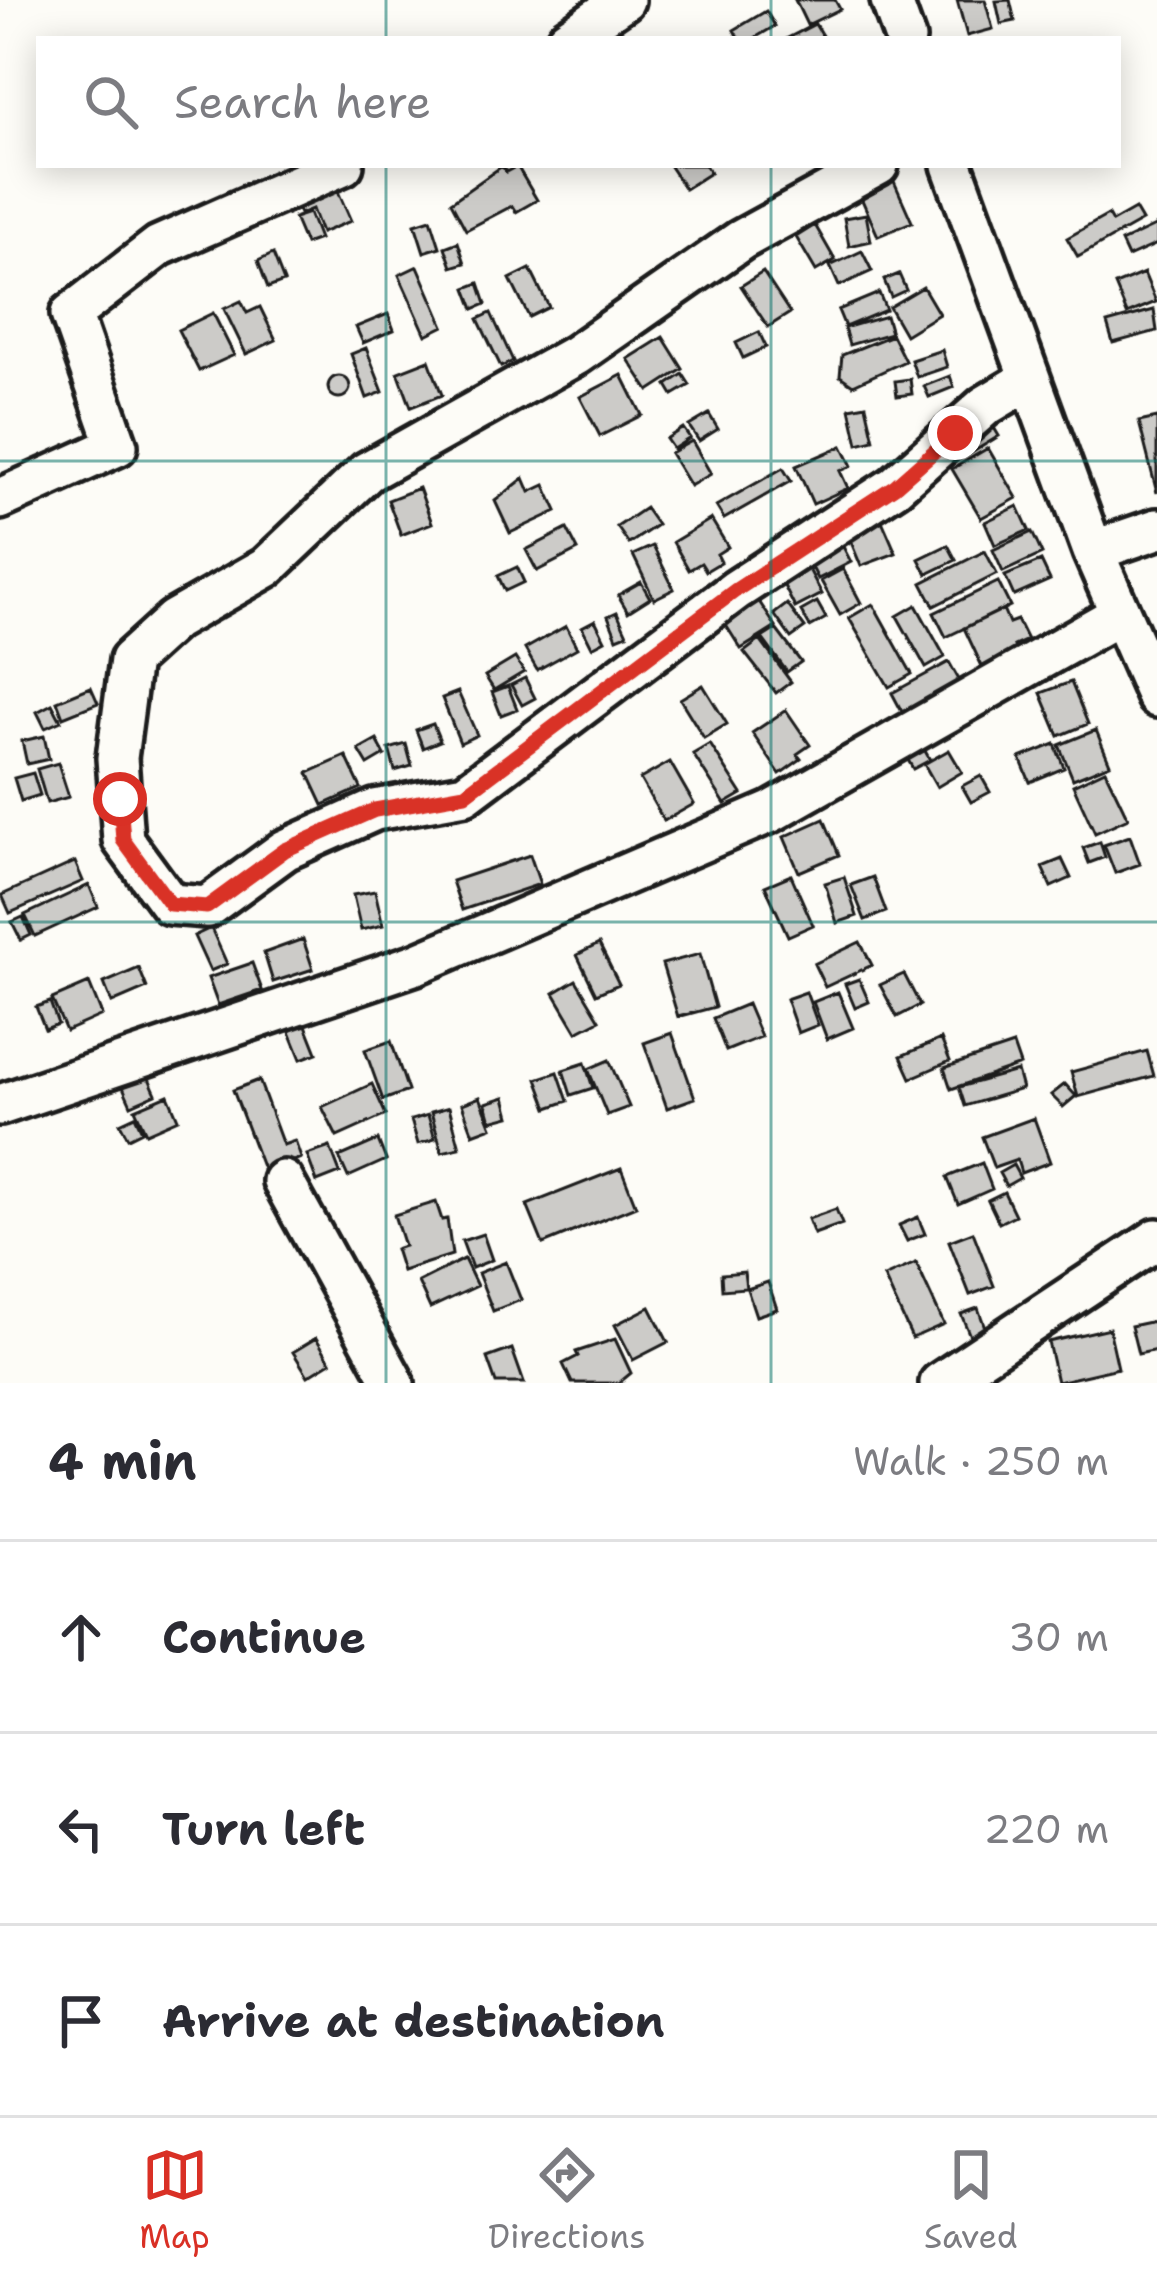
<!DOCTYPE html>
<html lang="en">
<head>
<meta charset="utf-8">
<style>
  body { margin:0; font-family:"Shantell Sans",sans-serif; background:#f7f7f7; color:#2b2b33 }
  .stop { position:absolute; width:36px; height:36px; margin:-27px; border:9px solid #d93025; border-radius:50%; background:#fff }
  .stop.end { background:#d93025; border-color:#fff; box-shadow:0 3px 12px #0008 }
  .list { margin:0; padding:0; list-style:none }
  h2 { display:flex; justify-content:space-between; align-items:center; height:156px; margin:0; padding:0 48px; font-size:51px }
  h2 small { font-size:39px; font-weight:400; color:#7c7c81 }
  .list li { display:grid; grid-template-columns:78px 1fr auto; gap:36px; align-items:center; box-sizing:border-box; height:192px; padding:0 48px; border-top:3px solid #e1e1e2 }
  .list b { display:block; font-size:45px; white-space:nowrap }
  .list em { font-size:39px; font-style:normal; color:#7c7c81 }
  .icon { flex:none; width:66px; height:66px; fill:none; stroke:currentColor; stroke-width:2; stroke-linecap:round; stroke-linejoin:round }
  .map { position:relative; flex:none; width:1157px; height:1383px; overflow:hidden }
  .search { position:absolute; background:#fff; box-shadow:0 6px 30px #0003; left:36px; right:36px; top:36px; height:132px; display:flex; align-items:center; gap:30px; box-sizing:border-box; padding:0 42px; border-radius:0px; color:#7c7c81; font-size:45px }
  .sheet { height:732px; background:#fff }
  nav { display:flex; justify-content:space-around; align-items:center; box-sizing:border-box; height:168px; border-top:3px solid #e1e1e2; background:#fff; font-size:33px; color:#7c7c81 }
  nav a { display:grid; justify-items:center; gap:6px }
  nav .on { color:#d93025 }
  .map>svg:first-child { display:block }
  .building { fill:#cccbc8; stroke:#1c1c1c; stroke-width:3 }
  .lines { fill:none; stroke-linecap:round; stroke-linejoin:round }
  .minor-casing { stroke:#1c1c1c; stroke-width:48 }
  .minor { stroke:#fdfcf7; stroke-width:39 }
  .route { stroke:#d93025; stroke-width:15 }
  .grid { fill:none; stroke:#0f766e; stroke-width:3; stroke-opacity:0.55 }
</style>
</head>
<body>
<div class="map">
<svg width="1157" height="1383" viewBox="0 0 1157 1383">
  <rect width="100%" height="100%" fill="#fdfcf7"/>
  <filter id="ink" filterUnits="userSpaceOnUse"><feTurbulence type="fractalNoise" baseFrequency=".00833" numOctaves="2"/><feDisplacementMap in="SourceGraphic" scale="24" xChannelSelector="R" yChannelSelector="G"/><feConvolveMatrix kernelMatrix="1 2 1 2 8 2 1 2 1" color-interpolation-filters="sRGB"/></filter>
  <g filter="url(#ink)">
    <path class="building" d="M795 0H835L840 9 807 25Z
      M957 0H985L993 29 967 36Z
      M1010 0 1015 21 1001 24 996 1Z
      M766 11 775 26 753 39H739L734 30Z
      M815 24 824 39H789L788 38Z
      M669 165H705L710 173 685 189Z
      M502 166 506 172 517 166 537 200 516 212 512 206 466 230 451 202Z
      M893 179 912 222 878 236 859 193Z
      M333 180 351 221 321 233 312 209 300 214 293 197Z
      M1135 209 1142 221 1078 257 1067 238 1108 215 1112 222Z
      M309 213 319 239 305 244 294 218Z
      M866 214 871 241 849 246 844 218Z
      M431 219 440 247 424 252 415 224Z
      M815 225 835 260 816 271 796 237Z
      M1157 225V244L1128 257 1121 242Z
      M458 242 465 263 452 267 445 247Z
      M862 251 872 271 839 286 830 266Z
      M273 254 284 282 268 288 258 261Z
      M418 266 444 326 426 335 399 275Z
      M530 269 549 307 529 317 510 279Z
      M763 272 790 313 768 327 741 286Z
      M1144 273 1156 302 1127 314 1115 285Z
      M899 274 906 290 891 297 884 280Z
      M479 283 486 304 474 309 466 288Z
      M923 287 939 314 905 335 889 307Z
      M879 293 886 310 845 327 838 310Z
      M241 301 247 313 260 307 276 340 246 354 224 309Z
      M1154 310 1157 331 1113 343 1107 323Z
      M213 313 234 355 199 371 178 330Z
      M491 313 513 361 501 367 478 319Z
      M388 314 394 330 363 343 356 327Z
      M886 316 891 333 849 345 844 328Z
      M759 332 766 347 743 358 736 343Z
      M892 335 905 361 853 385 840 376 842 355Z
      M663 337 683 369 649 391 628 359Z
      M366 348 383 392 367 398 351 354Z
      M942 350 947 367 917 377 911 360Z
      M429 360 442 395 411 407 398 372Z
      M683 374 690 385 673 395 667 385Z
      M622 375 642 415 600 436 580 397Z
      M950 376 954 387 929 397 924 386Z
      M328 387a11 11 0 1 1 22 0a11 11 0 1 1-22 0Z
      M910 379 912 394 897 396 895 381Z
      M866 405 874 440 858 444 850 408Z
      M709 414 718 429 699 441 689 426Z
      M1157 418V493L1139 422Z
      M990 421 999 436 968 455 958 439Z
      M683 428 690 438 673 449 666 439Z
      M692 441 711 474 690 486 670 453Z
      M842 446 852 466 840 471 848 488 813 504 796 466Z
      M988 448 1017 498 981 518 952 469Z
      M783 468 791 481 724 519 716 506Z
      M524 478 530 492 545 485 557 511 510 533 495 501Z
      M419 488 432 523 401 535 388 500Z
      M1018 506 1029 530 995 545 985 522Z
      M645 508 657 525 629 544 617 527Z
      M880 516 896 553 861 566 846 530Z
      M711 519 728 547 717 554 721 562 706 571 701 563 689 570 673 542Z
      M567 529 578 550 537 571 526 550Z
      M1032 532 1042 554 1003 572 993 550Z
      M838 537 851 562 818 579 805 554Z
      M948 545 956 560 927 574 919 559Z
      M653 546 674 589 654 599 633 555Z
      M985 551 997 574 934 606 922 583Z
      M1041 561 1050 580 1014 596 1005 576Z
      M805 562 822 594 795 608 779 576Z
      M517 567 524 582 505 591 498 576Z
      M843 569 861 603 840 615 821 581Z
      M641 582 650 598 628 612 618 595Z
      M998 582 1010 606 946 637 934 613Z
      M756 597 776 627 741 649 722 619Z
      M817 602 826 618 810 627 801 611Z
      M787 604 805 628 791 638 774 614Z
      M873 604 912 674 889 687 849 618Z
      M916 605 945 657 926 668 897 616Z
      M1003 609 1009 623 1017 620 1027 640 1014 646 1020 659 986 675 964 628Z
      M617 612 627 634 617 638 608 616Z
      M595 620 605 640 592 647 582 627Z
      M566 626 577 648 537 670 525 649Z
      M776 629 801 662 787 672 762 638Z
      M760 640 791 682 776 693 744 652Z
      M515 658 524 672 494 690 485 676Z
      M949 662 967 694 909 725 892 693Z
      M525 678 535 698 522 705 511 685Z
      M1071 682 1088 724 1059 736 1041 693Z
      M703 685 727 724 704 738 680 699Z
      M508 686 517 709 501 715 492 692Z
      M91 687 98 703 63 717 57 701Z
      M458 692 477 735 460 743 442 698Z
      M52 704 61 721 45 728 37 712Z
      M786 710 810 745 797 754 801 759 780 774 752 733Z
      M433 724 440 741 423 748 416 730Z
      M1096 730 1110 764 1073 779 1059 745Z
      M44 736 49 759 27 764 22 741Z
      M377 740 385 755 368 765 359 750Z
      M919 740 930 760 913 769 902 749Z
      M406 744 412 766 395 771 389 749Z
      M710 744 742 794 725 804 693 754Z
      M1055 744 1064 768 1030 782 1020 758Z
      M949 750 962 772 937 787 924 764Z
      M346 756 361 788 323 805 308 773Z
      M670 762 694 804 664 821 640 779Z
      M58 763 69 797 47 803 37 769Z
      M1105 770 1128 818 1095 833 1073 785Z
      M33 773 40 795 21 801 14 778Z
      M981 776 990 792 971 802 962 786Z
      M824 819 839 855 799 872 784 837Z
      M1130 836 1140 864 1115 873 1104 845Z
      M1100 842 1105 857 1089 863 1083 848Z
      M530 855 540 884 462 910 452 881Z
      M1062 859 1071 878 1051 887 1042 867Z
      M75 862 83 881 10 913 2 895Z
      M791 875 813 925 788 936 765 886Z
      M844 877 857 916 837 923 825 883Z
      M873 877 886 912 865 920 851 885Z
      M89 885 98 907 35 936 25 915Z
      M375 891 383 925 361 930 353 895Z
      M23 917 31 935 21 940 12 922Z
      M211 928 227 964 210 971 194 936Z
      M303 939 313 969 273 982 264 953Z
      M860 942 872 965 825 987 814 964Z
      M599 944 619 984 596 994 577 955Z
      M700 954 715 1007 678 1017 662 964Z
      M252 963 262 990 218 1005 208 978Z
      M139 968 147 988 112 1003 104 983Z
      M904 974 920 1005 897 1017 880 985Z
      M859 979 869 1002 855 1008 845 984Z
      M576 980 600 1020 577 1032 554 993Z
      M89 983 102 1015 66 1031 52 999Z
      M806 992 818 1025 798 1033 786 999Z
      M838 992 853 1028 827 1039 813 1002Z
      M50 1002 58 1024 45 1029 36 1007Z
      M747 1004 761 1037 726 1051 713 1018Z
      M302 1015 317 1053 301 1059 286 1022Z
      M672 1033 695 1098 667 1108 644 1043Z
      M941 1039 950 1061 911 1078 901 1056Z
      M391 1041 408 1091 383 1100 365 1050Z
      M1013 1045 1020 1065 951 1089 944 1068Z
      M1147 1051 1154 1076 1078 1097 1071 1072Z
      M609 1060 629 1107 607 1115 588 1069Z
      M585 1063 593 1088 571 1095 563 1070Z
      M1017 1071 1022 1089 965 1106 959 1087Z
      M558 1072 568 1101 548 1108 537 1079Z
      M148 1076 156 1094 131 1105 123 1087Z
      M259 1080 283 1145 295 1141 301 1158 264 1172 233 1090Z
      M372 1084 386 1115 337 1137 322 1107Z
      M1065 1084 1076 1096 1063 1107 1051 1095Z
      M168 1095 178 1119 146 1133 135 1109Z
      M480 1097 492 1127 473 1134 462 1104Z
      M505 1097 510 1116 491 1121 486 1103Z
      M449 1107 460 1148 442 1152 431 1112Z
      M428 1115 435 1139 418 1144 411 1120Z
      M135 1116 142 1131 128 1138 120 1123Z
      M1034 1118 1050 1162 1021 1173 1017 1160 994 1168 982 1137Z
      M378 1140 386 1160 348 1177 339 1157Z
      M330 1147 340 1173 317 1182 307 1155Z
      M982 1163 992 1189 958 1204 947 1177Z
      M1013 1165 1020 1178 1006 1186 999 1173Z
      M621 1168 636 1206 543 1244 527 1205Z
      M1004 1192 1015 1215 999 1223 988 1200Z
      M436 1202 442 1220 447 1219 452 1255 402 1271 395 1249 404 1246 394 1215Z
      M836 1209 842 1224 814 1234 808 1219Z
      M918 1217 925 1234 907 1241 899 1225Z
      M973 1232 994 1286 970 1295 949 1241Z
      M483 1234 492 1260 472 1268 462 1241Z
      M464 1259 477 1286 430 1308 418 1282Z
      M506 1262 521 1300 493 1311 478 1273Z
      M916 1263 944 1324 912 1338 884 1277Z
      M744 1272 746 1288 722 1290 721 1274Z
      M768 1282 777 1309 756 1316 747 1289Z
      M650 1307 668 1342 633 1360 615 1325Z
      M978 1308 986 1330 970 1336 961 1314Z
      M1154 1321 1157 1350 1138 1354 1131 1326Z
      M1109 1328 1118 1368 1057 1382 1048 1342Z
      M316 1338 331 1362 308 1376 293 1352Z
      M615 1339 631 1373 619 1383H572L563 1364 578 1356 576 1352Z
      M512 1349 524 1383H496L487 1358Z"/>
    <g class="lines">
      <defs>
        <path id="minor" d="M891 0 905 39
          M567 39 624 0
          M878 165 741 240 576 355 367 472 267 567 174 620 130 660 117 758 123 840 170 904 207 907 285 850 375 810 465 794 736 590 895 486 985 406 1030 379
          M952 165 1093 551 1157 697
          M0 499 117 446 71 314 159 246 343 165
          M1093 551 1157 529
          M0 1105 416 964 771 812 1120 614
          M283 1181 394 1383
          M940 1383 1157 1239"/>
      </defs>
      <use href="#minor" class="minor-casing"/>
      <use href="#minor" class="minor"/>
    </g>
  </g>
  <g class="lines" filter="url(#ink)">
    <path class="route" d="M120 799 123 840 170 904 207 907 285 850 375 810 465 794 736 590 895 486 955 433"/>
  </g>
  <path class="grid" d="M386 0V39M771 0V39M386 165V1383M771 165V1383M0 461H1157M0 922H1157"/>
</svg>
<div class="stop" style="left:120px;top:799px"></div>
<div class="stop end" style="left:955px;top:433px"></div>
<div class="search"><svg class="icon" aria-label="search" viewBox="0 0 24 24"><circle cx="10" cy="10" r="6"/><path d="M15 15l6 6"/></svg>Search here</div>
</div>
<section class="sheet">
<h2>4 min<small>Walk · 250 m</small></h2>
<ul class="list">
<li><svg class="icon" aria-label="ahead" viewBox="0 0 24 24"><path d="M12 20V5M6 11l6-6 6 6"/></svg><div><b>Continue</b></div><em>30 m</em></li>
<li><svg class="icon" aria-label="left" viewBox="0 0 24 24"><path d="M17 20v-9H6M10 6l-5 5 5 5"/></svg><div><b>Turn left</b></div><em>220 m</em></li>
<li><svg class="icon" aria-label="arrive" viewBox="0 0 24 24"><path d="M6 21V4h12l-3 4 3 4H6"/></svg><div><b>Arrive at destination</b></div></li>
</ul>
</section>
<nav>
<a class="on"><svg class="icon" aria-label="map" viewBox="0 0 24 24"><path d="M3 6l6-2 6 2 6-2v14l-6 2-6-2-6 2zM9 4v14M15 6v14"/></svg>Map</a>
<a><svg class="icon" aria-label="directions" viewBox="0 0 24 24"><path d="M12 3l9 9-9 9-9-9zM9 14v-3h6M13 9l2 2-2 2"/></svg>Directions</a>
<a><svg class="icon" aria-label="saved" viewBox="0 0 24 24"><path d="M7 4h10v16l-5-4-5 4z"/></svg>Saved</a>
</nav>
</body>
</html>
